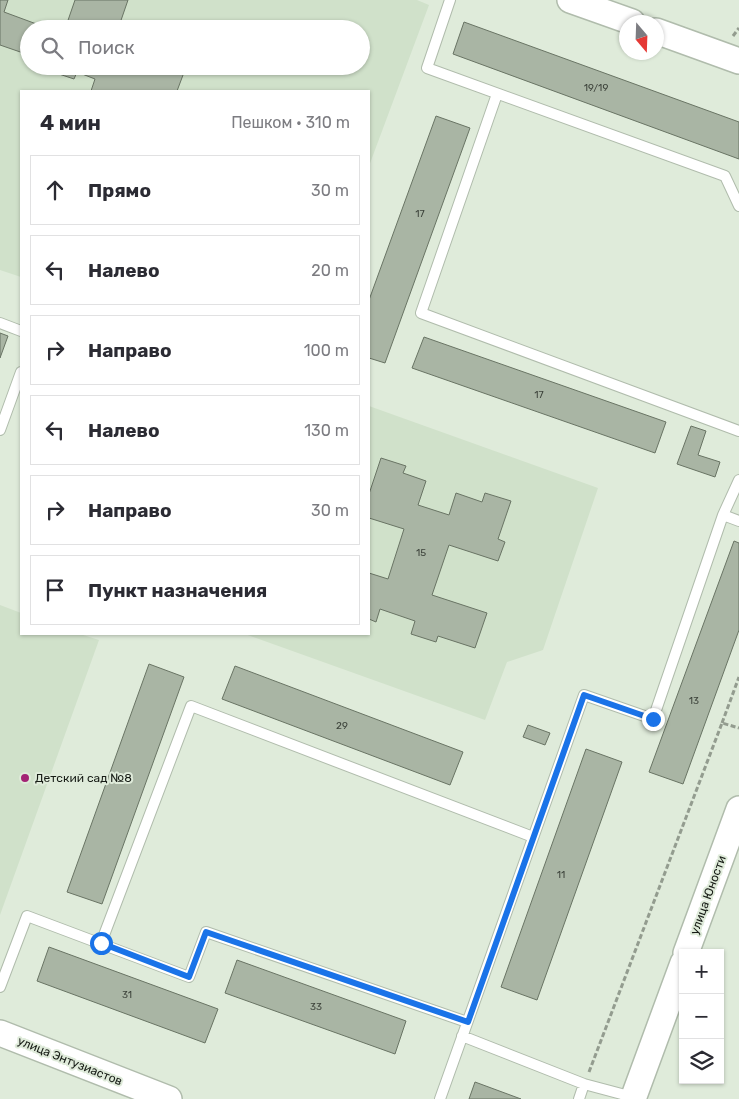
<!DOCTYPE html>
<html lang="ru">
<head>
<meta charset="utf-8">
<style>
  body { margin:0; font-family:Rubik,sans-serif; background:#f7f7f7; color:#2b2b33 }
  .controls { position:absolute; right:15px; bottom:15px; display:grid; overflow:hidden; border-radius:0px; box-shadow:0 1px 4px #0004 }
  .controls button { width:45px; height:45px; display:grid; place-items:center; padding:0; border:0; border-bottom:1px solid #e1e1e2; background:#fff; color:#2b2b33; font:25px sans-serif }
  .compass { position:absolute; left:619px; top:15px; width:45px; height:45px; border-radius:50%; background:#fff; box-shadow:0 1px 4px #0004; rotate:161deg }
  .stop { position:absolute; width:15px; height:15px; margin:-11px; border:4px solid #1a73e8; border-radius:50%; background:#fff }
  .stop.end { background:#1a73e8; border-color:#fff; box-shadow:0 1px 5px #0008 }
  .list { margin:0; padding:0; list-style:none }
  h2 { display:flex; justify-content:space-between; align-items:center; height:65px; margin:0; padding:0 20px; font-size:21px }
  h2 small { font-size:16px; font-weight:400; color:#7c7c81 }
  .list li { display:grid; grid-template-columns:32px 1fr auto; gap:15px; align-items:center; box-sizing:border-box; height:70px; margin:0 10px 10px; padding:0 10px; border:1px solid #e1e1e2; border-radius:0px }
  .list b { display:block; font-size:19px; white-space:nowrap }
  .list em { font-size:16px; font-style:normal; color:#7c7c81 }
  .icon { flex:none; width:28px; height:28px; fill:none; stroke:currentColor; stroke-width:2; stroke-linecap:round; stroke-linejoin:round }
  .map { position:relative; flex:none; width:739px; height:1099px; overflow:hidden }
  .search { position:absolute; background:#fff; box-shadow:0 1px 4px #0004; left:20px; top:20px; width:350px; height:55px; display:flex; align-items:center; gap:12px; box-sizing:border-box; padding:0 18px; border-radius:28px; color:#7c7c81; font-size:19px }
  .panel { position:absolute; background:#fff; box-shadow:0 1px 4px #0004; left:20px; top:90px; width:350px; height:545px; border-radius:0px }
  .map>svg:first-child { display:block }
  .built { fill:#d0e1ca; fill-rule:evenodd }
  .building { fill:#a9b5a4; stroke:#697464 }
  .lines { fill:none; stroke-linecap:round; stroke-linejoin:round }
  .service-casing { stroke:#b0bcac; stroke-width:12 }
  .tertiary-casing { stroke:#b0bcac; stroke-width:28 }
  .path { stroke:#939c8f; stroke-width:3; stroke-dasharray:5 2.5; stroke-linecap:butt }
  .service { stroke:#fff; stroke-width:10 }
  .tertiary { stroke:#fff; stroke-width:25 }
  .route { stroke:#1a73e8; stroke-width:6 }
  .poi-dot { fill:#a32374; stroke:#dfebda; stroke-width:2 }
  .labels { text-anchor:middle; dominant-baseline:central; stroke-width:4; stroke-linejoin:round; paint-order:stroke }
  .number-label { font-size:10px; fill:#3c423a }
  .poi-label { font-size:12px; fill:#171c16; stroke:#dfebda; text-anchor:start }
  .street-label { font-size:12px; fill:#171c16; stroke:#dfebda }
</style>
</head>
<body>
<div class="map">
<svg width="739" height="1099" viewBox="0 0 739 1099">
  <rect width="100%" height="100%" fill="#dfebda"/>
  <path class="built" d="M0 0H417L429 5 369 166V91H21V277L0 270ZM29 29H361V66H29Z
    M369 406 598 488 543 650 507 662 485 720 245 634H369Z
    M0 605 21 613V634H80L99 640 0 915Z"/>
  <path class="building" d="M0 0H8L4 12 50 29H29V55L0 45Z
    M75 0H128L118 29H65Z
    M464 22 739 122V159L453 54Z
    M55 66H184L186 67 177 91H91L95 79 77 72 74 79 53 72Z
    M436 116 470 128 385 363 369 358V300Z
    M0 333 8 336 0 358Z
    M424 337 666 422 655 453 412 368Z
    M691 426 706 431 698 455 720 462 715 477 677 464Z
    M381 458 406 466 403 473 426 481 418 505 449 515 456 493 482 502 485 493 511 501 498 539 505 542 498 561 449 545 432 595 487 613 475 648 438 636 436 642 411 634 415 621 380 609 376 622 369 619V573L388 579 404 529 369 518V494Z
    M734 541 739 543V630L683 784 649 772Z
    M149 664 184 677 102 904 67 892Z
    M235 666 463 752 450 785 222 699Z
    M528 725 550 733 545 745 523 737Z
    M586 749 622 762 537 1000 501 987Z
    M49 947 218 1009 205 1043 37 981Z
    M237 960 406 1021 395 1054 225 993Z
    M475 1082 521 1099H469Z"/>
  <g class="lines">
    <defs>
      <path id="service" d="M450 0 427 68 725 176 739 206
        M497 94 421 313 739 431
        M0 323 21 331
        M0 430 21 372
        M723 515 739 521
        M101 943 191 706 533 837
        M0 987 27 916 189 977 206 932 467 1022
        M462 1036 584 1084 633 1097
        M440 1099 584 695 653 719 723 515 739 480
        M579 1099 584 1084"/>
      <path id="tertiary" d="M570 0 632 22
        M656 31 739 61
        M686 953 739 809
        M0 1033 169 1099
        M633 1099 683 963"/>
    </defs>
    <use href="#service" class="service-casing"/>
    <use href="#tertiary" class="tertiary-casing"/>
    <path class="path" d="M733 36 739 28
      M722 723 739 677
      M589 1072 722 723 739 728"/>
    <use href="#service" class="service"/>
    <use href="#tertiary" class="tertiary"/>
  </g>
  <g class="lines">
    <path class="route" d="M101 943 189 977 206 932 468 1022 584 695 653 719"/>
  </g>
  <circle class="poi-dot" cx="25" cy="778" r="5"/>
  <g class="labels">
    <g class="number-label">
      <text x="596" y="88">19/19</text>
      <text x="420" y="214">17</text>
      <text x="539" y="395">17</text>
      <text x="421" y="553">15</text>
      <text x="694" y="701">13</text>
      <text x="342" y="726">29</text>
      <text x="561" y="875">11</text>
      <text x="127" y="995">31</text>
      <text x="316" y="1007">33</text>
    </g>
    <g class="poi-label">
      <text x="35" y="778">Детский сад №8</text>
    </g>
    <g class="street-label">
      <text transform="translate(708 895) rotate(-70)">улица Юности</text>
      <text transform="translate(70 1061) rotate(22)">улица Энтузиастов</text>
    </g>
  </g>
</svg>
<div class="controls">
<button>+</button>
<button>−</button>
<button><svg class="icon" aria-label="layers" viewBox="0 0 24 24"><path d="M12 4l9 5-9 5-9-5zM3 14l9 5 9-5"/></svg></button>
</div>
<svg class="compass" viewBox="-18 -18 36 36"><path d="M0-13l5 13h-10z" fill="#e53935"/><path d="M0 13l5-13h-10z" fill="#7c7c81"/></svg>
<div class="stop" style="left:101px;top:943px"></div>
<div class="stop end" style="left:653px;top:719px"></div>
<div class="search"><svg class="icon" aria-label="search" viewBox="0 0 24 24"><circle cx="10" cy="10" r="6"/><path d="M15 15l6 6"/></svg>Поиск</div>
<section class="panel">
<h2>4 мин<small>Пешком · 310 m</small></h2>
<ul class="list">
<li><svg class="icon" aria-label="ahead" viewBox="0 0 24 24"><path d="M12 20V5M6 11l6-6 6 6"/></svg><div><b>Прямо</b></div><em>30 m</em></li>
<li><svg class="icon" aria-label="left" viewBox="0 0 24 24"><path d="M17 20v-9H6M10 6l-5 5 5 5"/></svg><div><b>Налево</b></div><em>20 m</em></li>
<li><svg class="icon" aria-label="right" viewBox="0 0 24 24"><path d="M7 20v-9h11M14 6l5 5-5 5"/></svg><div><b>Направо</b></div><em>100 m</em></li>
<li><svg class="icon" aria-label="left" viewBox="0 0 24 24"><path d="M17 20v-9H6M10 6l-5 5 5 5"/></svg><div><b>Налево</b></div><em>130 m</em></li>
<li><svg class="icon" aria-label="right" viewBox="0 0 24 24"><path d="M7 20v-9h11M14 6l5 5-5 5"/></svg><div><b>Направо</b></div><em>30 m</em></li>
<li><svg class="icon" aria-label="arrive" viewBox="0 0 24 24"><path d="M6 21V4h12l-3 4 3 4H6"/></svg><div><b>Пункт назначения</b></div></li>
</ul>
</section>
</div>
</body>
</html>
